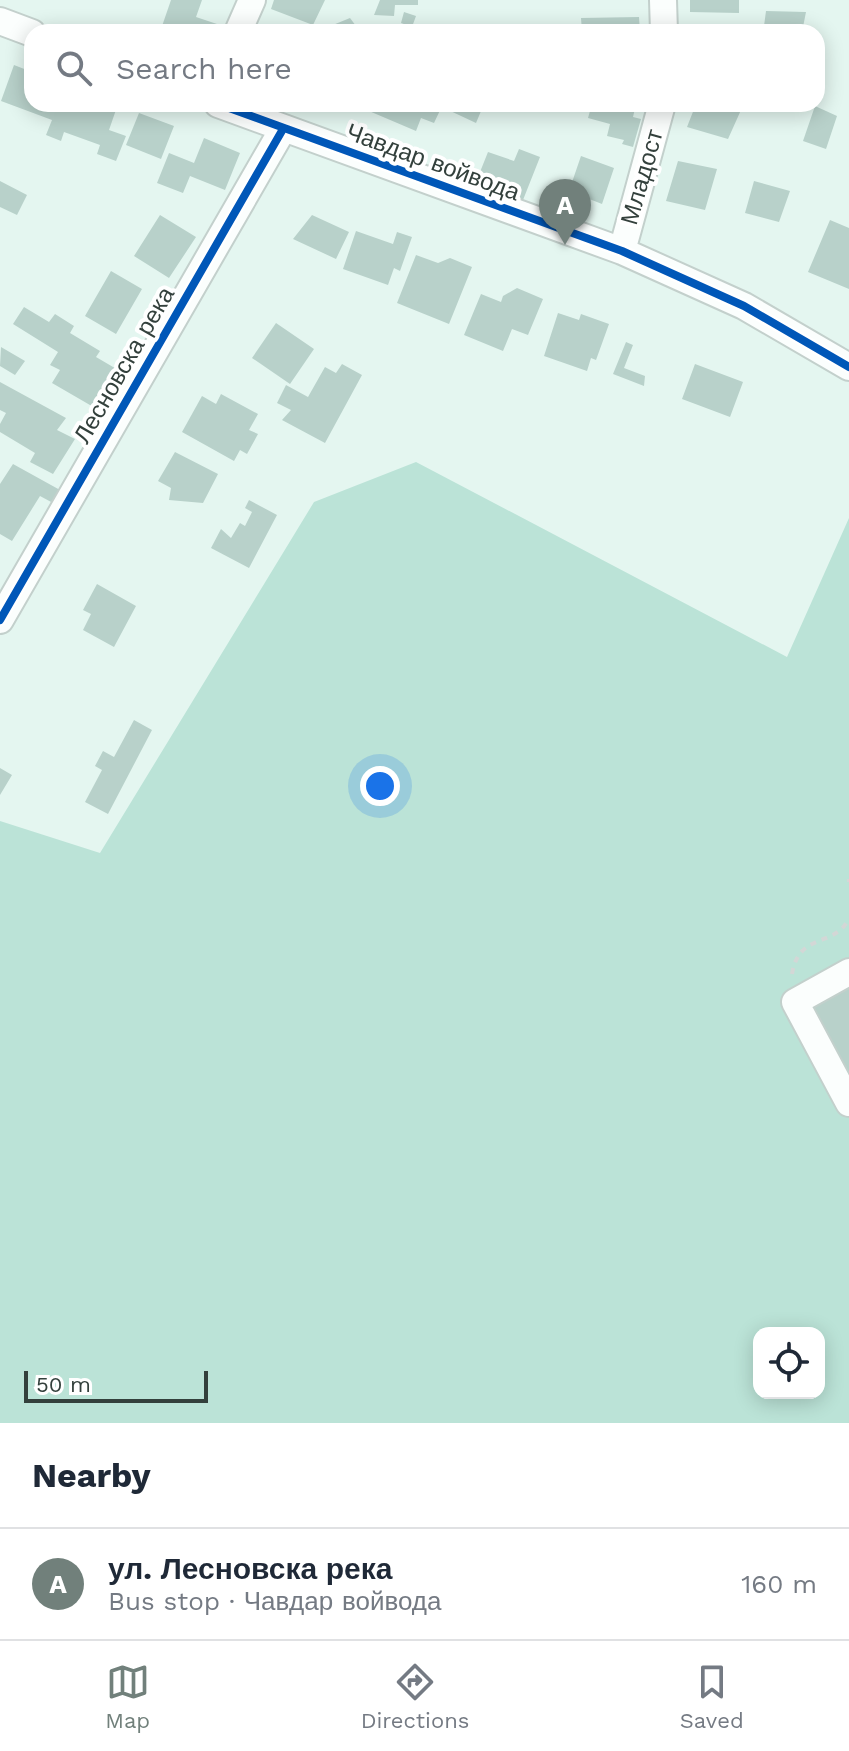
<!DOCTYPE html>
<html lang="en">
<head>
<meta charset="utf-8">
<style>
  body { margin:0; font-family:"Work Sans",sans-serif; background:#f6f6f7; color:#1f2937 }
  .controls { position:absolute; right:24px; bottom:24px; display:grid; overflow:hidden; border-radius:16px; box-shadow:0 4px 20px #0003 }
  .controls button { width:72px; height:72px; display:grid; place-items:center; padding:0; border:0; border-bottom:2px solid #e0e1e3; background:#fff; color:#1f2937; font:40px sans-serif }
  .scale { position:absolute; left:24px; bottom:20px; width:184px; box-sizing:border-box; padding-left:8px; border:4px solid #33403c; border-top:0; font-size:22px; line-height:28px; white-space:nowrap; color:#33403c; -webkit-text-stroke:6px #fff; paint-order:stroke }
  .you { position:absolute; left:380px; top:786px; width:28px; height:28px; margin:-20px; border:6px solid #fff; border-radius:50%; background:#1a73e8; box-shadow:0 0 0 12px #1a73e833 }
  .badge { display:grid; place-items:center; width:52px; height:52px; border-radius:50%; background:#71807b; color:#fff; font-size:26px; font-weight:700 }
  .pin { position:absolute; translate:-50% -66px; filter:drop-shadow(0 2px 4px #0008) }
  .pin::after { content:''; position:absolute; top:42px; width:28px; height:24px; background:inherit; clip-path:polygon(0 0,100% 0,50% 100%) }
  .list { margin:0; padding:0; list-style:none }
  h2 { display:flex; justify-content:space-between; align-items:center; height:104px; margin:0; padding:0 32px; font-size:34px }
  h2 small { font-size:26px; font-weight:400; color:#747a83 }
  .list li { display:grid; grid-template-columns:52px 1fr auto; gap:24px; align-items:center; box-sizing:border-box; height:112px; padding:0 32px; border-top:2px solid #e0e1e3 }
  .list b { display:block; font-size:30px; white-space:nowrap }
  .list p { margin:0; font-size:26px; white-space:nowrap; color:#747a83 }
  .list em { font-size:26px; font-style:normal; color:#747a83 }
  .icon { flex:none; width:44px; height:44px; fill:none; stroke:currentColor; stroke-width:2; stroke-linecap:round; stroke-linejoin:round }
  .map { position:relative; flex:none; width:849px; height:1423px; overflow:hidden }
  .search { position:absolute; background:#fff; box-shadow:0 4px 20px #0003; left:24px; right:24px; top:24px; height:88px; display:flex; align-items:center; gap:20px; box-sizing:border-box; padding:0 28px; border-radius:24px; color:#747a83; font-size:30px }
  .sheet { height:216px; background:#fff }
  nav { display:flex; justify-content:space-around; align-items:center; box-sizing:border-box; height:112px; border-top:2px solid #e0e1e3; background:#fff; font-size:22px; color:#747a83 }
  nav a { display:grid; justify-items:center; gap:4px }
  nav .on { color:#71807b }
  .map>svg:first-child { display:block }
  .green { fill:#bbe3d7; fill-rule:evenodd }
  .building { fill:#b8d1ca }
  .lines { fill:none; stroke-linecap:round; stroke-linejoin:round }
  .minor-casing { stroke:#c3d0cc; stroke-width:30 }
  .path { stroke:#d3d7d6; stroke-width:4; stroke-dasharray:6 6; stroke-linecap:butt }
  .minor { stroke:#fbfefd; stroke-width:26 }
  .cycleway-casing { stroke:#fff; stroke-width:13 }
  .cycleway { stroke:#0057b8; stroke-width:8 }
  .labels { text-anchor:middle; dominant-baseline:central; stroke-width:8; stroke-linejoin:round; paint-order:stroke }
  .street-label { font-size:24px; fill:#33403c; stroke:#fff }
</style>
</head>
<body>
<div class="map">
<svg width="849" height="1423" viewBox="0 0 849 1423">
  <rect width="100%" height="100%" fill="#e4f6f0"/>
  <path class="green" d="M416 462 787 657 849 518V1423H0V821L100 853 314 502ZM759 1333H819V1393H759Z"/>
  <path class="building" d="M171 0H202L196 17 220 25 218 32H160Z
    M274 0H325L313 25 271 9Z
    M380 0H418V5H395L394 16 374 15Z
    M690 0H739V13L690 12Z
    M766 11 806 12 803 27 764 26Z
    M404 12 416 16 412 27 401 23Z
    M639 17 640 32H582L581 18Z
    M350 18 356 26 372 32H325L323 29Z
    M14 65 32 72V104H118L109 130 126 136 116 161 97 154 100 145 64 132 61 141 46 135 52 120 1 101Z
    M372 104H443L434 123 421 118 416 131 369 111Z
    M446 104H484L476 123 444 108Z
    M592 104H636L633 117 641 119 633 147 622 144 624 140 607 136 610 124 588 118Z
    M696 104H721L741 110 728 139 687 127Z
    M815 106 837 116 826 149 803 141Z
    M139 113 174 126 161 159 126 145Z
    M204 138 240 153 225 190 190 176 183 193 157 183 169 153 194 163Z
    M519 149 540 157 523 200 476 182 488 152 514 161Z
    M581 156 614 168 602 204 569 191Z
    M678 161 717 169 705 210 666 201Z
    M0 181 27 195 17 215 0 207Z
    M754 181 790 191 779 222 745 213Z
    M160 215 196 237 169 278 134 256Z
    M312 215 349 232 336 259 293 239Z
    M830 220 849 228V289L808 272Z
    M356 231 393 244 397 232 412 237 400 271 394 268 388 285 343 269Z
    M416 255 438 263 450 258 472 267 449 324 397 303Z
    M111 271 142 289 116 334 85 316Z
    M517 288 543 299 528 335 512 329 503 351 464 335 481 294 501 302 503 296Z
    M24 307 49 322 55 314 74 326 70 333 100 351 96 357 125 374 102 412 52 383 60 370 50 365 58 352 13 324Z
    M558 313 579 320 581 314 609 324 596 360 591 358 587 371 544 356Z
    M276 323 314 349 290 384 252 358Z
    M626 342 633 345 624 368 645 376 644 386 613 374Z
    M1 347 25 361 15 375 0 366Z
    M342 364 362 375 325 443 282 420 291 410 277 403 286 385 308 397 325 367 336 373Z
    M695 364 743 382 730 417 682 399Z
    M0 382 66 418 57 430 75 439 53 474 30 462 35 453 0 432V424L6 413 0 410Z
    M221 394 258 414 249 430 258 434 247 454 240 450 234 461 182 432 202 396 216 404Z
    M175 452 218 474 203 503 169 500 171 488 158 481Z
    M13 464 60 490 53 503 40 496 12 541 0 534V484Z
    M249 500 277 515 249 568 211 548 221 529 231 538 240 523 245 526 252 512 245 508Z
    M97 584 136 606 114 647 83 630 91 614 83 610Z
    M134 720 152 730 108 814 85 802 102 770 95 766 103 751 114 757Z
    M0 768 12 775 0 795Z
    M849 979V1078L807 1002Z"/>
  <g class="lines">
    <defs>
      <path id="minor" d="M663 0 664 32
        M0 21 32 33
        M238 32 252 0
        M218 104 622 251 744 306 849 367
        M622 251 662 104
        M0 620 283 129
        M849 1103 795 1002 849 972"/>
    </defs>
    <use href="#minor" class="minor-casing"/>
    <path class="path" d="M849 879V882
      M792 974C799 931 836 948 849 918"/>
    <use href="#minor" class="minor"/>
    <defs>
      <path id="cycleway" d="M218 104 622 251 744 306 849 367
        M0 620 283 129"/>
    </defs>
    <use href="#cycleway" class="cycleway-casing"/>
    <use href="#cycleway" class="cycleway"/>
  </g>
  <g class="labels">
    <g class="street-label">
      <text transform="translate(433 162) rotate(20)">Чавдар войвода</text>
      <text transform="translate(642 177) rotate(-74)">Младост</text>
      <text transform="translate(124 365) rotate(-60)">Лесновска река</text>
    </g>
  </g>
</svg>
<div class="controls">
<button><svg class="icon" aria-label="locate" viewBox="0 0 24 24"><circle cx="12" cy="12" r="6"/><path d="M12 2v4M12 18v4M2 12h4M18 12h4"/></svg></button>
</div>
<div class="scale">50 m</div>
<div class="you"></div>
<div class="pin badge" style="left:565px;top:245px">A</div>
<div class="search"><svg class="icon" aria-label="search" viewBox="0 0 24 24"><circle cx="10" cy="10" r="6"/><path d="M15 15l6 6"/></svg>Search here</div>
</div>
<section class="sheet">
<h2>Nearby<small></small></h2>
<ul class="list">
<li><span class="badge">A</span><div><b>ул. Лесновска река</b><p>Bus stop · Чавдар войвода</p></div><em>160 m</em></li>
</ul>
</section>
<nav>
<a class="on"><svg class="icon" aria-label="map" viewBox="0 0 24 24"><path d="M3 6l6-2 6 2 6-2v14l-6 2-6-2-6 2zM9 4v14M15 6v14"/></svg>Map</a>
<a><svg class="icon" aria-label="directions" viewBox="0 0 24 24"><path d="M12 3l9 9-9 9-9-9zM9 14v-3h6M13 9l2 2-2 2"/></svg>Directions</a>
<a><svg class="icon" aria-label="saved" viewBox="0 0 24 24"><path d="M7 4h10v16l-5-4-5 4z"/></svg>Saved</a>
</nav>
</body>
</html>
